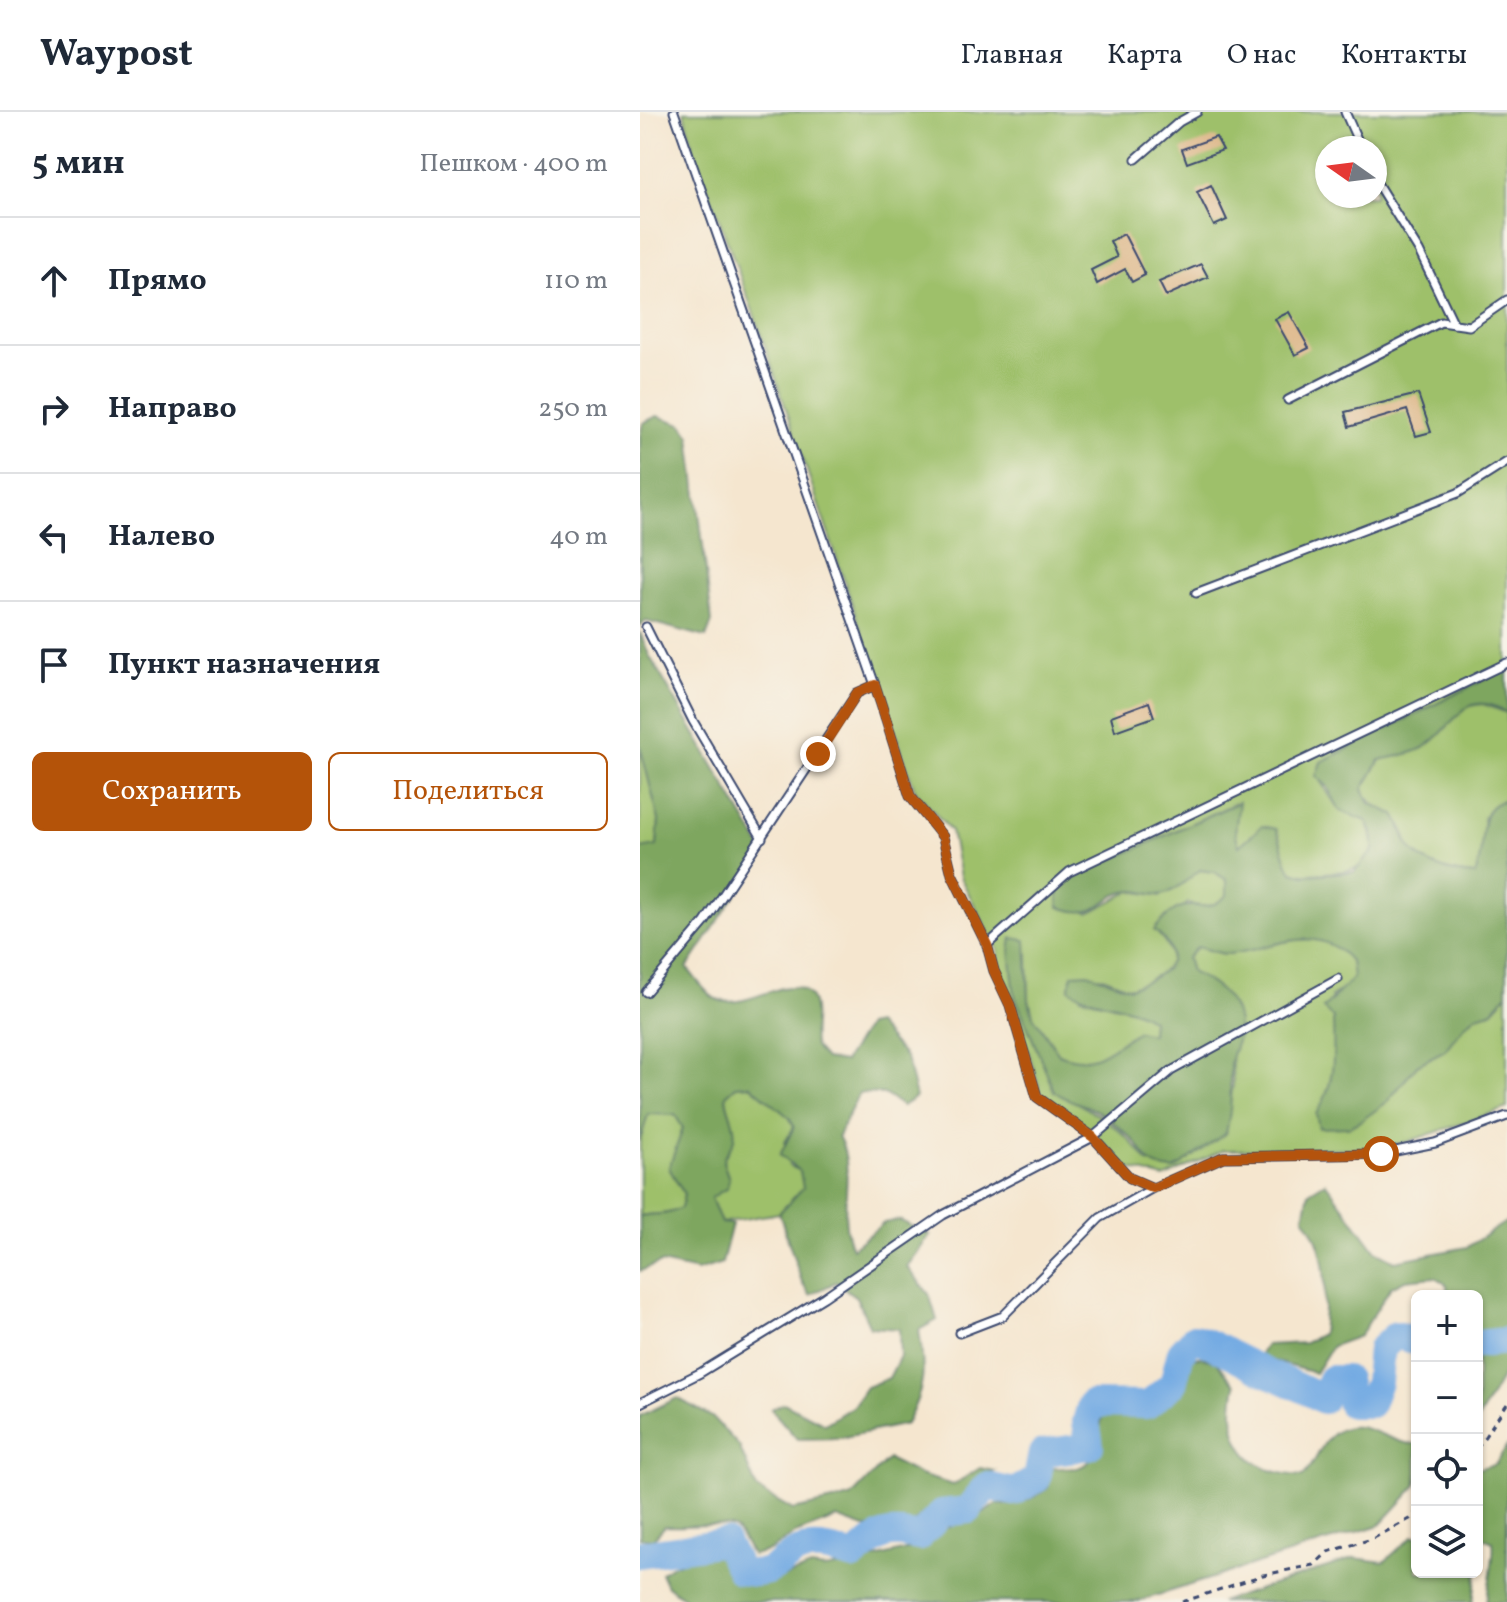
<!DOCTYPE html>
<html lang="ru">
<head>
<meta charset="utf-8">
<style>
  body { margin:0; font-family:Vollkorn,serif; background:#f2f2f3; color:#1f2937 }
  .controls { position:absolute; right:24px; bottom:24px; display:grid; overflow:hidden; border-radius:12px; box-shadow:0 2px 6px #0004 }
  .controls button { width:72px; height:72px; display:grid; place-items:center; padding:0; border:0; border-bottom:2px solid #e0e1e3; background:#fff; color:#1f2937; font:40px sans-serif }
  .compass { position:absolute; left:675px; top:24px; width:72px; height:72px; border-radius:50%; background:#fff; box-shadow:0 2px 6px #0004; rotate:284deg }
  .stop { position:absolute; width:24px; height:24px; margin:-18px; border:6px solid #b45309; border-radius:50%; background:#fff }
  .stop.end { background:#b45309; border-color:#fff; box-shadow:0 2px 8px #0008 }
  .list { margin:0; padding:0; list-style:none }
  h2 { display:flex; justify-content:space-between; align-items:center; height:104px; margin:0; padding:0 32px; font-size:34px }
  h2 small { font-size:26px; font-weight:400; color:#747a83 }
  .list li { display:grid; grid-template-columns:52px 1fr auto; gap:24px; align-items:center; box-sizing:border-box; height:128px; padding:0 32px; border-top:2px solid #e0e1e3 }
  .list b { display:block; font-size:30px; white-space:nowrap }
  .list em { font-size:26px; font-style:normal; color:#747a83 }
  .actions { display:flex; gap:16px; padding:24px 32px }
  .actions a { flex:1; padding:18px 0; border:2px solid #b45309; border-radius:12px; text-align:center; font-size:28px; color:#b45309 }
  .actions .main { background:#b45309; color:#fff }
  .icon { flex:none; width:44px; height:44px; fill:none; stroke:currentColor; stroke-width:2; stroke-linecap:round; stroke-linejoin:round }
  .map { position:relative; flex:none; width:867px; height:1490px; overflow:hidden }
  header { display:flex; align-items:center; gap:48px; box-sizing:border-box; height:112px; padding:0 40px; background:#fff; border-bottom:2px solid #e0e1e3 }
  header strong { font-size:38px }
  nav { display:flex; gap:44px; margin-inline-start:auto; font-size:28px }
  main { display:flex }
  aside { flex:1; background:#fff }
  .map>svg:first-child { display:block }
  .green { fill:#9ec06a; stroke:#5c7864; stroke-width:2; fill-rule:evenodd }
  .forest { fill:#7ea65e; stroke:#4c6a5e; stroke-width:2 }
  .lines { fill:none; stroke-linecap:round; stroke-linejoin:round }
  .river { stroke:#74abe3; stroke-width:28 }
  .building { fill:#dfbc91 }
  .lane-casing { stroke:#3c4a6f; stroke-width:11 }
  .path { stroke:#3c4a6f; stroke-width:3; stroke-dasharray:6 6; stroke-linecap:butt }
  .lane { stroke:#fff; stroke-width:7 }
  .route { stroke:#b45309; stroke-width:10 }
</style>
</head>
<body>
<header>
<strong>Waypost</strong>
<nav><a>Главная</a><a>Карта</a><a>О нас</a><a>Контакты</a></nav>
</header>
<main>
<aside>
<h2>5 мин<small>Пешком · 400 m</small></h2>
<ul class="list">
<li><svg class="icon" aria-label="ahead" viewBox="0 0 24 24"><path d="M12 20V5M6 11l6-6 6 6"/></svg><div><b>Прямо</b></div><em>110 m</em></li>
<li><svg class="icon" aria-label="right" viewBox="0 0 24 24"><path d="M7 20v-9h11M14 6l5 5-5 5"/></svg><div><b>Направо</b></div><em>250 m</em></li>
<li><svg class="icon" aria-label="left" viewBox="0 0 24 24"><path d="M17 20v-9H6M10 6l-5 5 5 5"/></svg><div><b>Налево</b></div><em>40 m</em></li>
<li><svg class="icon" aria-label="arrive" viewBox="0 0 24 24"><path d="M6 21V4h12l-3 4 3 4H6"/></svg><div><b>Пункт назначения</b></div></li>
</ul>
<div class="actions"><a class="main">Сохранить</a><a>Поделиться</a></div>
</aside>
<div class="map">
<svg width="867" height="1490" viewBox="0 0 867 1490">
  <rect width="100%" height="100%" fill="#f7f3e8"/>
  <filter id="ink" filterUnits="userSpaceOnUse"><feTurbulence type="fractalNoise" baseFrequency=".0125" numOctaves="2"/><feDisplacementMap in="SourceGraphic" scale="16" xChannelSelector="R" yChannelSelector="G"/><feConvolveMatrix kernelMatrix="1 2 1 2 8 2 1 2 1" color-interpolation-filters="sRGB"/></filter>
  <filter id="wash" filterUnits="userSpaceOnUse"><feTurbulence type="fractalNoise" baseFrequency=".006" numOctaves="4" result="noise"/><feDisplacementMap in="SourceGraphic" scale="32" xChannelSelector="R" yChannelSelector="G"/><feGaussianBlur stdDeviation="1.8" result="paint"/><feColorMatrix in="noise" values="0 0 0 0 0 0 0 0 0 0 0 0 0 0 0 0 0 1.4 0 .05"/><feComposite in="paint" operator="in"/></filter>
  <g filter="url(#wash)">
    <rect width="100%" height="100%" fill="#f5e6cf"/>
    <path class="green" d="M44 0H867V556L681 650 677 664 700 699 727 709C746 756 719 758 683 761 671 762 663 763 652 760 643 746 643 732 635 717L622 714 599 735 595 720 598 690 425 769 449 801 491 779 521 784 560 758 574 760 587 768 588 783C574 795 566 797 548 791L515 818C548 852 524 862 490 876L463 865 441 885 501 900 512 908 511 922 486 926 462 946 432 948 419 942 393 904 389 888 388 842 372 854 375 884 414 979C452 998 483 1014 507 1050L534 1058 586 1021 593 972 591 943 597 929 551 860 547 846 557 835C566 837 578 842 587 842 623 840 675 809 705 842 710 848 714 856 713 864 711 875 700 880 691 885 695 923 699 970 677 1002L709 1015 747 990 777 953 805 938 824 914 836 904 851 900 867 882V996L749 1036 583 1038 524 1066 487 1056 460 1028 402 984 374 892 359 858 358 838 320 765 311 719 275 678 115 205 54 39ZM687 36H735V84H687Z
      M843 592 867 601V688H862L843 706 844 736 835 763C813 762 781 753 768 733 765 728 766 720 762 715 749 700 732 696 723 677L740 648 783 636 828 594Z
      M0 634 19 708 17 735 0 737Z
      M110 973 150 1006 154 1015 145 1030 149 1054 161 1059 164 1076 139 1101 81 1111 71 1086 89 1067 83 1050C85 1039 94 1032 94 1020 94 1005 86 998 86 983L96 974Z
      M22 1000 36 1004 44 1016 29 1056 44 1082 41 1097C27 1104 15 1101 0 1104V1029L8 1002Z"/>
    <path class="forest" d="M17 304 42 312 50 324 72 510 66 525 6 509 0 514V324L3 311Z
      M0 520 9 543 124 740 47 856C55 865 66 882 76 887 104 900 145 863 165 879 181 892 171 915 174 932 175 937 181 942 185 947L204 950 227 914 236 912 266 946 276 985 262 994 244 982 219 981 198 1024C218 1059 195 1099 212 1136L244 1111 259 1108 290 1123 267 1155 289 1182 297 1208 279 1218C285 1258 286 1275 266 1312L200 1326 157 1327 131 1297 144 1291 185 1312 213 1294 226 1275 249 1266 260 1244 259 1217 230 1215 216 1185 196 1170 170 1183 162 1170 139 1101 163 1076 160 1059 140 1043 154 1015 150 1006 110 973 96 974 86 983C86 999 97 1010 94 1027 92 1036 84 1041 83 1050L89 1067 87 1076 71 1086 81 1111 92 1112 82 1151 57 1159 21 1151 0 1159V1104C15 1101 27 1104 41 1096L44 1082 29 1056 43 1016 35 1003 8 1002 0 1029V737L17 734 19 708 0 634Z
      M867 556V601C821 572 815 619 783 636 770 643 754 645 740 648L723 677 730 691 755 703C761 712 763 723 768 732 780 753 813 762 835 763 848 736 832 692 867 688V882L851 900 836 904 824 914 805 938 777 953 747 990 722 1008 709 1015 679 1016 676 1002C696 975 694 938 693 906L683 897 713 866 711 850C676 807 633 838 588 842 579 842 567 837 557 835L547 846 551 860C578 873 602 891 598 925 596 935 590 943 590 954 590 983 593 991 586 1021L534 1058C502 1055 509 1043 491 1026 481 1017 467 1004 455 998 441 990 427 990 414 979L375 884 370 839 372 826 386 828 389 888 393 904 419 942C455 957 469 936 498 919L511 922 512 908C487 890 454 893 429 877L432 862 448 861 490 876C521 863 551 850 514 818 550 772 558 811 587 783V768L574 760 560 758C549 766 538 778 525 782 515 785 504 779 494 779 459 780 464 811 419 795L418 781 425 769 599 690 595 720 599 734 622 714 636 717C643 732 643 746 652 760L665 763 714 760 733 739V724L727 709 700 699 687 674 676 664 681 650Z
      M685 1070 736 1139 755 1149 827 1135 867 1109V1256L837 1309V1184H808L807 1173 795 1165 765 1168 751 1175 720 1224 692 1234 675 1261 618 1245 626 1233 665 1231 682 1222C686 1180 690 1140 664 1105L669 1080Z
      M561 1245 576 1249 596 1273C585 1327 604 1361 663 1364 675 1353 678 1338 688 1327 716 1296 748 1334 777 1332V1373L740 1413 496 1490H50L27 1474 21 1461C38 1446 61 1444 82 1444L89 1458 101 1465 130 1470 171 1455 185 1457 213 1452 281 1434 303 1417 344 1401 356 1392C376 1395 391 1388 408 1376L411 1357C420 1355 429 1357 437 1356 458 1352 458 1321 462 1305 477 1302 495 1307 508 1303 534 1294 541 1270 546 1246Z
      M37 1286 72 1305 99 1334 117 1377 153 1398 211 1385 248 1347 280 1363 313 1373 340 1356 355 1359 340 1367 322 1389 293 1393 270 1414 262 1415 224 1416 197 1406 155 1422 129 1439 112 1443C106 1435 101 1422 95 1417 83 1409 43 1416 25 1414L13 1427 0 1426V1304Z
      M867 1334V1490H846C848 1479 855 1439 853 1430L837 1423V1357L855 1352Z
      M773 1424H777V1460H837V1450L838 1452 833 1490H580L715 1446 744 1450Z"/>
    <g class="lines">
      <path class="river" d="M837 1232 867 1229
        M0 1442 85 1430 100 1459C138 1468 141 1443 163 1438 180 1434 198 1440 214 1445 240 1423 245 1417 279 1425L302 1401 328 1398 347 1374 374 1380 397 1367 402 1341 450 1334 446 1310 451 1292 507 1293 533 1272 541 1240 554 1226C574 1232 588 1241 607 1251 632 1265 659 1273 683 1288L691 1267H706L711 1292H730L738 1270 741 1237 756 1223 777 1229"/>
    </g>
    <g id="blocks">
      <path class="building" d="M576 25 583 38 547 51 542 37Z
        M571 73 587 108 574 114 557 80Z
        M484 122 505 163 492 170 485 157 457 172 451 158 477 145 470 129Z
        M561 152 568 165 526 184 519 170Z
        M649 200 669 236 655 243 635 207Z
        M778 282 791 320 776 324 767 298 709 315 705 300Z
        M509 590 514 605 475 619 471 604Z"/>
    </g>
  </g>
  <g filter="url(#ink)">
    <use href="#blocks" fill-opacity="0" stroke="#3c4a6f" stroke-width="2"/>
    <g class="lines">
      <defs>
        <path id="lane" d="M34 0 235 573 270 684 303 725 312 762 347 833 354 859 370 893 397 985 453 1025 490 1066 513 1076 583 1045 741 1042 795 1031 867 1004
          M705 0 721 36
          M496 47 539 10 557 0
          M735 68 779 139 814 212
          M648 288 801 210 829 214 867 188
          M556 481 818 381 867 350
          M6 515 53 609 122 726
          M347 833 429 760 867 551
          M6 880 65 810 217 581 235 573
          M319 1221 363 1204 460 1106 513 1076
          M0 1291 60 1261 184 1185 303 1103 453 1025 531 959 698 867"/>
      </defs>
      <use href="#lane" class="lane-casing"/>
      <path class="path" d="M837 1336 867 1292
        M542 1490 623 1463 674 1453 688 1440 732 1427 770 1407 777 1399"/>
      <use href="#lane" class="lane"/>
    </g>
  </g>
  <g class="lines" filter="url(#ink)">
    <path class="route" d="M178 642 217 581 235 573 270 684 303 725 312 762 347 833 354 859 370 893 397 985 453 1025 490 1066 513 1076 583 1045 741 1042"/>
  </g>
</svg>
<div class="controls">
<button>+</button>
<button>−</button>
<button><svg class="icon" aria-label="locate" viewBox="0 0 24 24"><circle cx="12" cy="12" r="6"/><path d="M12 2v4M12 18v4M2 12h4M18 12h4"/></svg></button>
<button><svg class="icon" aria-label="layers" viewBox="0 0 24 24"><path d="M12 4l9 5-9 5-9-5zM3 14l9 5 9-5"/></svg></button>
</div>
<svg class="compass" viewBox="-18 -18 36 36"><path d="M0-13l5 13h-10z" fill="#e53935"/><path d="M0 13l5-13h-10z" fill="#747a83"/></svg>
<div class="stop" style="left:741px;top:1042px"></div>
<div class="stop end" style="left:178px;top:642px"></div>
</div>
</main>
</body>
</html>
